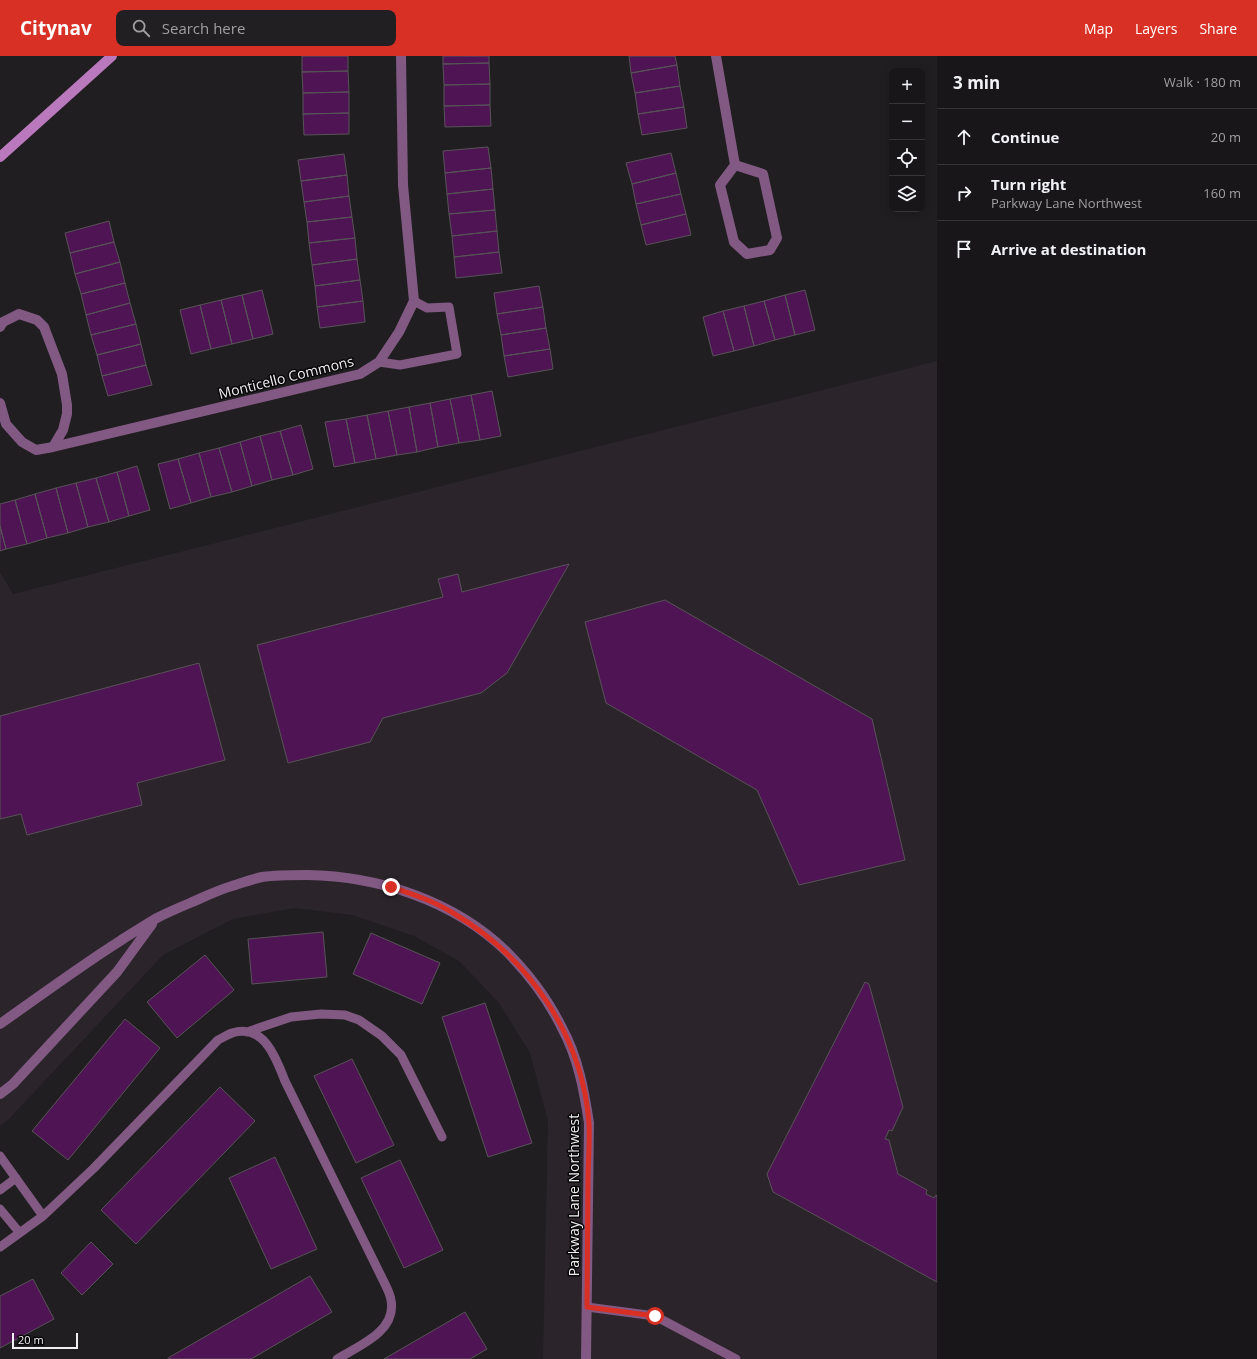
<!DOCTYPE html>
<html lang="en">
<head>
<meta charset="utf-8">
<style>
  body { margin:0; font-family:"Open Sans",sans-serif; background:#211f21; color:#f1f3f6 }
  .controls { position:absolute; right:12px; top:12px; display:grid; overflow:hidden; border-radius:8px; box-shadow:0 2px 10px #0003 }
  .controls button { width:36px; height:36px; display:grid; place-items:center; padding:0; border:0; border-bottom:1px solid #363537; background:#181618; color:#f1f3f6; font:20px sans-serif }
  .scale { position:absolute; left:12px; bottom:10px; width:66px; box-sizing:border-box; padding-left:4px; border:2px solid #f0eef0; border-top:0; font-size:11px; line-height:14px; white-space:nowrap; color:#f0eef0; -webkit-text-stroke:3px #090809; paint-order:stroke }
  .stop { position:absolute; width:12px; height:12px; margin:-9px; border:3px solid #d93025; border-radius:50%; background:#fff }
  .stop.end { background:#d93025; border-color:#fff; box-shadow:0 1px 4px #0008 }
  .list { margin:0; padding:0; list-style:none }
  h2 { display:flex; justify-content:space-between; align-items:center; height:52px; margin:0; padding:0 16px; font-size:17px }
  h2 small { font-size:13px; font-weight:400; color:#9f9fa2 }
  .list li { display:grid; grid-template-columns:26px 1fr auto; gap:12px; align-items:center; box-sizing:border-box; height:56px; padding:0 16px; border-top:1px solid #363537 }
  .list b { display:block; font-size:15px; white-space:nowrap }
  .list p { margin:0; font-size:13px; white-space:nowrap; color:#9f9fa2 }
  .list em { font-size:13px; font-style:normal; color:#9f9fa2 }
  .icon { flex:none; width:22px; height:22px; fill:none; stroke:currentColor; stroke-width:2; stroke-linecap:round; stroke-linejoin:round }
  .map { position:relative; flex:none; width:937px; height:1303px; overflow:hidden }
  header { display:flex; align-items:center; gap:24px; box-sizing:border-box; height:56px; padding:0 20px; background:#d93025; color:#fff }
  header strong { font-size:19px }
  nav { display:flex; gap:22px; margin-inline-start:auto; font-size:14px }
  .search { width:280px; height:36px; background:#211f21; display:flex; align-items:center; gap:10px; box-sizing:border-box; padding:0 14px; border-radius:8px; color:#9f9fa2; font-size:15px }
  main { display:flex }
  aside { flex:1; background:#181618 }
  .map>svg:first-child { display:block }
  .built { fill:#2b242b }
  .building { fill:#4f1453; stroke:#575457 }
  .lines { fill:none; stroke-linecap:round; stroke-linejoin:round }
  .lane { stroke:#815983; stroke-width:9 }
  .street { stroke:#815983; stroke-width:10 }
  .secondary { stroke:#ba78bd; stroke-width:10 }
  .route { stroke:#d93025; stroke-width:5 }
  .labels { text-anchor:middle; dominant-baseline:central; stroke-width:3; stroke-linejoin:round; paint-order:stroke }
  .street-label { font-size:14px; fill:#f0eef0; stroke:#090809 }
</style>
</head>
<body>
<header>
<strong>Citynav</strong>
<div class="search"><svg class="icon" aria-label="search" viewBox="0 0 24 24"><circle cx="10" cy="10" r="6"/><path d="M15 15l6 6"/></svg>Search here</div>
<nav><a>Map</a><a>Layers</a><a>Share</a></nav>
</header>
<main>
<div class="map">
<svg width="937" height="1303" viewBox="0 0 937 1303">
  <rect width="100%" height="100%" fill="#201e20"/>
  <path class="built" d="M937 305V1303H543L548 1065 530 997 499 947 459 905 414 880 352 859 295 852 233 863 163 899 9 1063 0 1070V516L13 538Z"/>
  <path class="building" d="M302 0H348V15L302 16Z
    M443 0H489V7L443 8Z
    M629 0H675L677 9 631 17Z
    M489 7 490 28 444 29 443 8Z
    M677 9 680 30 635 37 631 17Z
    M348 15 349 36 303 37 302 16Z
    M490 28V49L444 50V29Z
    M680 30 684 51 638 58 635 37Z
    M349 36V57L303 58V37Z
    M490 49 491 70 445 71 444 50Z
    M684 51 687 72 642 79 638 58Z
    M349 57V78L304 79 303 58Z
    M488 91 491 112 445 117 443 95Z
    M671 97 676 117 632 128 626 107Z
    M344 98 347 119 301 125 298 104Z
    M491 112 493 133 447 138 445 117Z
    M676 117 681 138 636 148 632 128Z
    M347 119 349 140 304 146 301 125Z
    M493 133 495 154 449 158 447 138Z
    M681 138 686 158 641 169 636 148Z
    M349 140 352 161 307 166 304 146Z
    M495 154 497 175 452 180 449 158Z
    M686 158 691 179 646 189 641 169Z
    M352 161 355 182 309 187 307 166Z
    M109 165 114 186 70 197 65 177Z
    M497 175 499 196 454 201 452 180Z
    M355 182 357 203 312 209 309 187Z
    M114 186 120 206 75 218 70 197Z
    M499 196 502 217 456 222 454 201Z
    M357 203 360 224 315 230 312 209Z
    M120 206 125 227 81 238 75 218Z
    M360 224 363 245 317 251 315 230Z
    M125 227 130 247 86 259 81 238Z
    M539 230 543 251 497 258 494 237Z
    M262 234 273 278 253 283 242 239Z
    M805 234 815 274 795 279 785 239Z
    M242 239 253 283 232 288 221 244Z
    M785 239 795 279 775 284 764 245Z
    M221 244 232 288 211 293 200 249Z
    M363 245 365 266 320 272 317 251Z
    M764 245 775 284 754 290 744 250Z
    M130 247 136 268 91 279 86 259Z
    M200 249 211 293 191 298 180 254Z
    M744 250 754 290 734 295 723 255Z
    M543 251 546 272 501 279 497 258Z
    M723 255 734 295 713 300 703 261Z
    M136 268 141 288 97 299 91 279Z
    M546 272 550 293 504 300 501 279Z
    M141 288 146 309 102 320 97 299Z
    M550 293 553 313 508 321 504 300Z
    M146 309 152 329 108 340 102 320Z
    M492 335 501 380 480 384 471 339Z
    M471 339 480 384 459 387 450 343Z
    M450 343 459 387 438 391 430 347Z
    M430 347 438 391 417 396 409 351Z
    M409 351 417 396 397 399 388 355Z
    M388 355 397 399 376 403 367 359Z
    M367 359 376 403 355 407 346 363Z
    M346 363 355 407 334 411 325 366Z
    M301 369 313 413 293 419 280 375Z
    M280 375 293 419 272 424 260 380Z
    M260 380 272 424 252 430 240 386Z
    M240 386 252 430 232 436 219 392Z
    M219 392 232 436 211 441 199 397Z
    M199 397 211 441 191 447 178 403Z
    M178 403 191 447 170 453 158 408Z
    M137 410 150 454 129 460 117 416Z
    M117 416 129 460 109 466 96 422Z
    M96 422 109 466 88 471 76 427Z
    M76 427 88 471 68 477 56 432Z
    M56 432 68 477 47 482 35 438Z
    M35 438 47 482 27 488 15 444Z
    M15 444 27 488 6 493 0 470V448Z
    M0 470 6 493 0 495Z
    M569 508 507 617 481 637 383 662 370 686 288 707 257 589 443 541 438 523 458 518 462 536Z
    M665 544 872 663 905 804 799 829 757 734 606 647 585 566Z
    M199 607 225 704 137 727 142 749 27 779 21 758 0 763V660Z
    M323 876 327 921 252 928 248 883Z
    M371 877 440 907 422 948 353 918Z
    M205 899 234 934 177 982 147 946Z
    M865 926 869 928 903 1051 892 1075 889 1074 885 1083 889 1084 898 1118 927 1134 926 1138 934 1142 936 1139 937 1140V1226L773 1136 767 1118Z
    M485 947 532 1087 488 1101 442 961Z
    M125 963 160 992 68 1104 32 1075Z
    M352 1003 394 1089 356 1107 314 1020Z
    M220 1031 255 1065 136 1188 101 1154Z
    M275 1101 317 1193 271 1213 229 1122Z
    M400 1104 443 1194 404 1212 361 1122Z
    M91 1186 113 1208 82 1239 61 1217Z
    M310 1220 332 1256 251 1303H168V1302Z
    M33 1223 54 1263 0 1292V1240Z
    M465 1256 487 1293 470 1303H384Z"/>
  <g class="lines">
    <path class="lane" d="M379 306 400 309 457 298 449 251 427 252 414 245
      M247 976 291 961 321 958 345 959 359 964 382 980 401 999 442 1081
      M0 1100 43 1160
      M0 1134 16 1122
      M0 1153 19 1176
      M0 1191 43 1160 94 1112 218 984C222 982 227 979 232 977 264 967 276 1002 285 1025L383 1224C386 1230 390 1237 391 1244 397 1275 359 1290 337 1303
      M587 1251 655 1260 736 1303"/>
    <path class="street" d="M716 0 735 109
      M735 109 763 118 777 182 770 194 747 198 734 186 720 129Z
      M0 271 3 266 19 258 37 264 44 271 62 318 67 349V358L63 374 53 391 36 394 22 386 6 368 0 347
      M53 391 360 318 379 306 399 276 414 245 403 129 401 0
      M0 968C40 940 79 911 120 885 131 878 143 870 155 863 166 857 178 852 190 847 204 841 218 834 232 830 242 827 252 823 262 821 276 819 292 819 307 819 379 820 454 845 506 895 529 918 548 943 562 972 578 1001 584 1034 589 1067L586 1303
      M0 1038 13 1028 117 916 152 868"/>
    <path class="secondary" d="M0 101 112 0"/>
  </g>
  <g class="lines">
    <path class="route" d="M391 831C412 838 434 845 453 857 528 901 582 978 589 1067 590 1087 588 1107 588 1127 588 1169 587 1210 587 1251L655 1260"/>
  </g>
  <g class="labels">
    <g class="street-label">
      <text transform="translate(286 321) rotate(-14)">Monticello Commons</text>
      <text transform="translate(573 1139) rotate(-90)">Parkway Lane Northwest</text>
    </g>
  </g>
</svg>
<div class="controls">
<button>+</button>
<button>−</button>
<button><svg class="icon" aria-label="locate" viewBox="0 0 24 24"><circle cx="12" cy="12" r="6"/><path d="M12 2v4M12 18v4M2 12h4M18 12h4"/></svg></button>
<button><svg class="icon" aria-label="layers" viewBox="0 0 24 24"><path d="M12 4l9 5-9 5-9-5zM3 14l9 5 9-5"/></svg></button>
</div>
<div class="scale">20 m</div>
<div class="stop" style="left:655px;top:1260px"></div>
<div class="stop end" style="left:391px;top:831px"></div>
</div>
<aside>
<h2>3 min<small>Walk · 180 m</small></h2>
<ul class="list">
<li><svg class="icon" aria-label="ahead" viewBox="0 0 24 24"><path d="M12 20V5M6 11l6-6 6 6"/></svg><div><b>Continue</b></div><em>20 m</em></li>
<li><svg class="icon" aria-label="right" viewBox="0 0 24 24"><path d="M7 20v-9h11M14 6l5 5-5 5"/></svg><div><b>Turn right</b><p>Parkway Lane Northwest</p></div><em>160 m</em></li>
<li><svg class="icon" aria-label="arrive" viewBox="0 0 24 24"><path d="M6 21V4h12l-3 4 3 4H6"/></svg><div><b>Arrive at destination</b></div></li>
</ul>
</aside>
</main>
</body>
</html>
